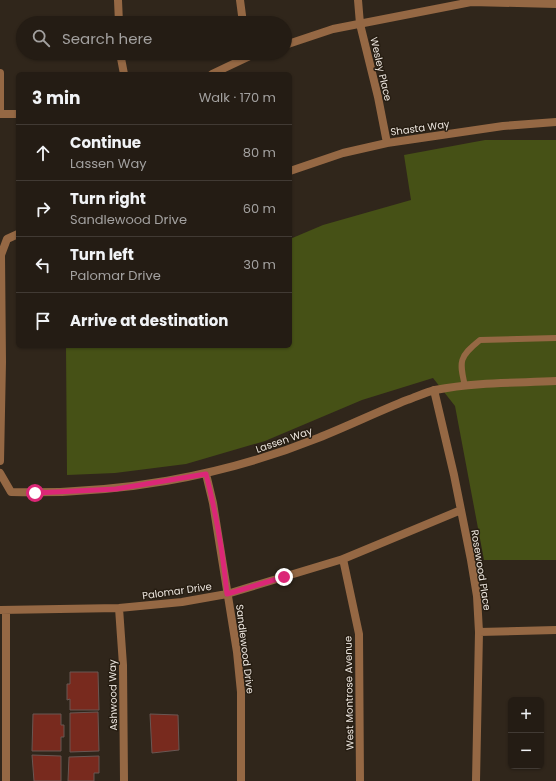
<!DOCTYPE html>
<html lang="en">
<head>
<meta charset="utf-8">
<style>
  body { margin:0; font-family:Poppins,sans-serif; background:#2c251d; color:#f1f3f6 }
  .controls { position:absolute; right:12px; bottom:12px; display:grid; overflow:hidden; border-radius:6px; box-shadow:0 1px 3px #0004 }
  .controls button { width:36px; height:36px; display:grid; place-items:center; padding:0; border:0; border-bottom:1px solid #413a34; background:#241c14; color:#f1f3f6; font:20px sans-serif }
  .stop { position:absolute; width:12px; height:12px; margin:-9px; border:3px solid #db2777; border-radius:50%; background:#fff }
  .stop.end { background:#db2777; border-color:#fff; box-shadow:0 1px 4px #0008 }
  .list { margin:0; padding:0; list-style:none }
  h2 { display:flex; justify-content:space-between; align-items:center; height:52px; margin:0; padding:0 16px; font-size:17px }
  h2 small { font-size:13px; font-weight:400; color:#a3a1a0 }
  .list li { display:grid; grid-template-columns:26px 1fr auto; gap:12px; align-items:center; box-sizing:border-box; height:56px; padding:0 16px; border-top:1px solid #413a34 }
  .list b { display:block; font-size:15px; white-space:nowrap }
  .list p { margin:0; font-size:13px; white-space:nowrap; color:#a3a1a0 }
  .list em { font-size:13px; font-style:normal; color:#a3a1a0 }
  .icon { flex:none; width:22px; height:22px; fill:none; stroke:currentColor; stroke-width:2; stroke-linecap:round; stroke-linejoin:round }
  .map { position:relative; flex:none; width:556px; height:781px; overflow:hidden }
  .search { position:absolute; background:#241c14; box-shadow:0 1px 3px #0004; left:16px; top:16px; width:276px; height:44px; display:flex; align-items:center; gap:10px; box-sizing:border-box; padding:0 14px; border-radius:22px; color:#a3a1a0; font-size:15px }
  .panel { position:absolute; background:#241c14; box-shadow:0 1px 3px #0004; left:16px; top:72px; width:276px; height:276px; border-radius:6px }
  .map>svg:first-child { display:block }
  .green { fill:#465116 }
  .building { fill:#782a1e; stroke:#695753 }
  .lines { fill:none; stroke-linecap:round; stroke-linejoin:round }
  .service { stroke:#956844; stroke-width:6 }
  .minor { stroke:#956844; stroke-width:8 }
  .route { stroke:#db2777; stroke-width:5 }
  .labels { text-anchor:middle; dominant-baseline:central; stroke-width:3; stroke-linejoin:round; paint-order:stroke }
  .street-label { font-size:10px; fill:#ede6df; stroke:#261d12 }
</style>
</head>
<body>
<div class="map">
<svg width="556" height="781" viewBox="0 0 556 781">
  <rect width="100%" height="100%" fill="#30261b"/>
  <path class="green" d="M485 140H556V560H484L455 406 433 378 362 400 265 441 186 464 115 473 67 475 66 346H290V239L323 225 411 200 404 155Z"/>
  <path class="building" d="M70 672H98L99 710H70V699L67 700V684H70Z
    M98 712 99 751 70 752V713Z
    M33 714H61V725H64V737H61V751H32Z
    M150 714 178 715 179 750 152 753Z
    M32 755 61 756V781H34Z
    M99 756V773H94V781H68L69 757Z"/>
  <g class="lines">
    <path class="service" d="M465 386C459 361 459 357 480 340L556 338"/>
    <path class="minor" d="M118 0 119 23
      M240 0 243 23
      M358 0 360 24 378 97 387 143
      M285 45 333 29 471 2 556 4
      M120 53 124 74
      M0 73V114
      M212 74 256 53
      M0 114H18
      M290 171 343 153 387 143 503 126 556 122
      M434 390 454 475 471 560 477 596 479 632 476 781
      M0 461 2 362 1 255 7 239 18 234
      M0 473 11 492C115 495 221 477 318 438 348 426 377 412 407 400 416 397 426 392 435 390 475 382 516 383 556 381
      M206 474 213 503 237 652 241 692V781
      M343 559 359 634 360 781
      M119 608 123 665 124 781
      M0 610 119 608 182 602 227 594 343 559 461 510
      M479 632 556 630
      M6 781V610"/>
  </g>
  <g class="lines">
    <path class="route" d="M35 493 116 489 206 474C216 513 223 553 227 594L284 577"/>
  </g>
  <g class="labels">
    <g class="street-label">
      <text transform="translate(381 69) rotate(77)">Wesley Place</text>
      <text transform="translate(420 128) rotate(-8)">Shasta Way</text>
      <text transform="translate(284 440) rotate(-19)">Lassen Way</text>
      <text transform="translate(481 570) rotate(81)">Rosewood Place</text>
      <text transform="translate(177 591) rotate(-8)">Palomar Drive</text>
      <text transform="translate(245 649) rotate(83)">Sandlewood Drive</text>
      <text transform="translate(349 693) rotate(-91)">West Montrose Avenue</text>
      <text transform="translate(113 695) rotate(-91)">Ashwood Way</text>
    </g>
  </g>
</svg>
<div class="controls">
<button>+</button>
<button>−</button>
</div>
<div class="stop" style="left:35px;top:493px"></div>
<div class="stop end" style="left:284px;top:577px"></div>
<div class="search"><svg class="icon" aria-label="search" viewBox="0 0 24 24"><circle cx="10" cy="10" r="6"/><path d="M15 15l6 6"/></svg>Search here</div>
<section class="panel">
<h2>3 min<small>Walk · 170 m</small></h2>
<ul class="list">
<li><svg class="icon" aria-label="ahead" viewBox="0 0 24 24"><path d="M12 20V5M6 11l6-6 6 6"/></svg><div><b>Continue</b><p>Lassen Way</p></div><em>80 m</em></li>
<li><svg class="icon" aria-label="right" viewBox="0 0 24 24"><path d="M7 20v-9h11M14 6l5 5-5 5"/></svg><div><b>Turn right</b><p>Sandlewood Drive</p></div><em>60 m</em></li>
<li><svg class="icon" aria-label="left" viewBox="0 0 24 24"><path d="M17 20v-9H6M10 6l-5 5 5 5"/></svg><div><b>Turn left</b><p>Palomar Drive</p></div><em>30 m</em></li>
<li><svg class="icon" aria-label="arrive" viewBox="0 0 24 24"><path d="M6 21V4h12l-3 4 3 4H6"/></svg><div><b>Arrive at destination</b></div></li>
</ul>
</section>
</div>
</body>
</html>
